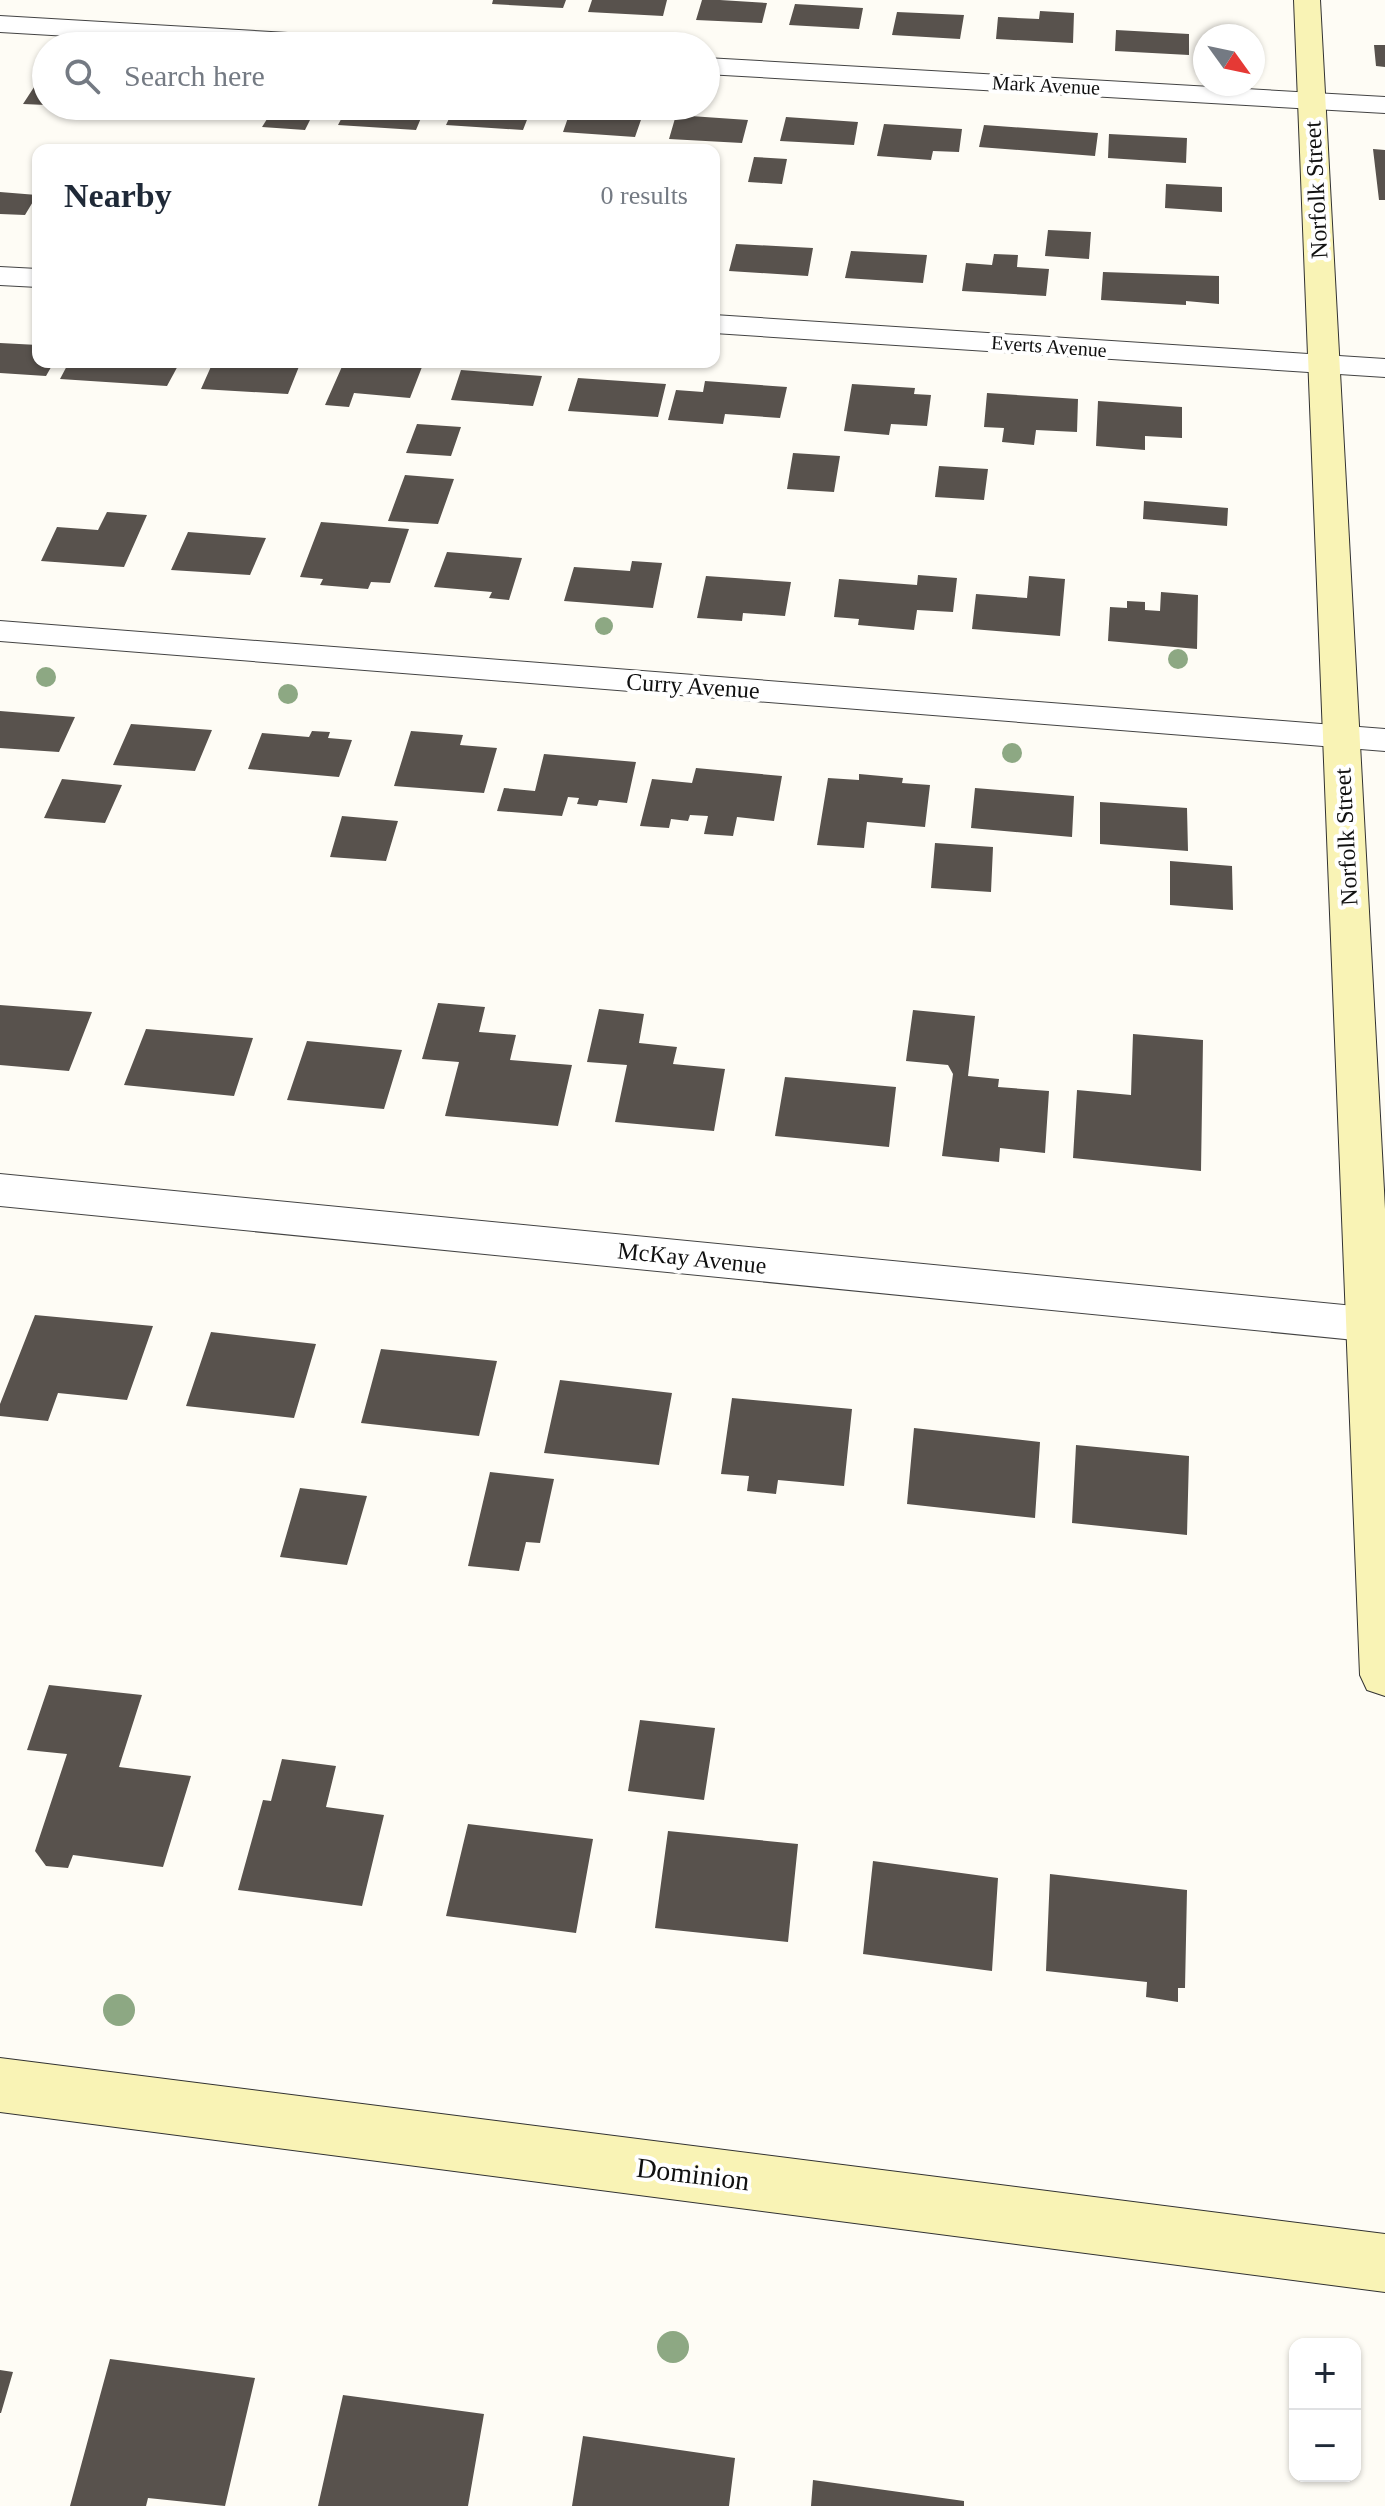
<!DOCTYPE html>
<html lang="en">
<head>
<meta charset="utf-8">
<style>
  body { margin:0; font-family:Georgia,serif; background:#f6f6f7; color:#1f2937 }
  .controls { position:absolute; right:24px; bottom:24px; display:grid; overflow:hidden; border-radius:16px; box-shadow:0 2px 6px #0004 }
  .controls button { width:72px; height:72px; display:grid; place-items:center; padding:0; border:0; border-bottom:2px solid #e0e1e3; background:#fff; color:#1f2937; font:40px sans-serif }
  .compass { position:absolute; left:1193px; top:24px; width:72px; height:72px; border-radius:50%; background:#fff; box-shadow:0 2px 6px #0004; rotate:123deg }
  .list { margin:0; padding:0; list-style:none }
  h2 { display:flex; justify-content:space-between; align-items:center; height:104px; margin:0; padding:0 32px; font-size:34px }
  h2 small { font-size:26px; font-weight:400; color:#747a83 }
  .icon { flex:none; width:44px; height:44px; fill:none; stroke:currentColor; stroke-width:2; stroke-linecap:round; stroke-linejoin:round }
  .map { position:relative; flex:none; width:1385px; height:2506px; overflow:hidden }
  .search { position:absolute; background:#fff; box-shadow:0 2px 6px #0004; left:32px; top:32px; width:688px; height:88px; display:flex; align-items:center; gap:20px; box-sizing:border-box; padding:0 28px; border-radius:44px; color:#747a83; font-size:30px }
  .panel { position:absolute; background:#fff; box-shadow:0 2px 6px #0004; left:32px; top:144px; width:688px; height:224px; border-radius:16px }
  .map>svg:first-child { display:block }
  .building { fill:#58524d }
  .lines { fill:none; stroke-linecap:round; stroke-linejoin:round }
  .street-casing { stroke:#434343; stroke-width:2 }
  .secondary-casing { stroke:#323232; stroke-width:2 }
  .street { fill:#fff; fill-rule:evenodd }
  .secondary { fill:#f9f3b5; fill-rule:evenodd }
  .tree { fill:#8da883 }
  .labels { text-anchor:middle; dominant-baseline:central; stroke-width:8; stroke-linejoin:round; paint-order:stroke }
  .far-street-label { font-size:20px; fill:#101010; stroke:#fff }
  .street-label { font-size:24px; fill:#101010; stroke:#fff }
  .near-street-label { font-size:28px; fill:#101010; stroke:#fff }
</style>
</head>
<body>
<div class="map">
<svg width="1385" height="2506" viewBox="0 0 1385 2506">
  <rect width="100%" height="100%" fill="#fefcf5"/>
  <path class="building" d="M493 0H566L563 8 492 4Z
    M592 0H667L663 16 588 12Z
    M702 0H720L767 3 762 23 696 20Z
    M795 4 863 8 859 29 789 25Z
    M1040 11 1074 13 1073 43 996 39 998 17 1039 19Z
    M897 12 964 15 960 39 892 35Z
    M1116 30 1189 34V55L1115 51Z
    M1374 45H1385V67L1376 66Z
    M38 81H46V105L23 104Z
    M137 106H164L156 119 130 117Z
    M245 106H317L305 130 262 127 267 119 239 117Z
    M348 106H426L416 130 338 125Z
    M455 106H518L532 107 523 130 446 125Z
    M571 109 643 114 635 137 563 132Z
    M676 115 748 120 742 143 669 139Z
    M786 117 858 122 854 145 780 141Z
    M884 124 962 129 959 152 933 151 931 160 877 156Z
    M984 125 1098 133 1095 156 979 147Z
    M1109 134 1187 138 1186 163 1108 158Z
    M1373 149 1385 150V200H1379Z
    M754 157 787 159 782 184 748 182Z
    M1166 184 1222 187V212L1165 208Z
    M0 192 37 195 25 215 0 214Z
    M1048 230 1091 232 1089 259 1045 256Z
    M736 244 813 248 808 276 729 271Z
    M851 251 927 255 923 283 845 278Z
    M994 254 1018 255 1017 267 1049 269 1046 296 962 291 966 263 992 265Z
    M1103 272 1219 276V304L1186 301V305L1101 300Z
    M0 343 38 345V362H54L46 376 0 373Z
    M69 362H180L167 386 60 379Z
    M213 362H272L300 364 288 394 201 389Z
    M344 362 422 367 410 398 354 393 349 407 325 405Z
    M461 370 542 376 533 406 451 400Z
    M578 378 666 384 658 417 568 411Z
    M705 381 787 387 780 418 725 414 723 424 668 420 676 390 703 392Z
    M852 384 915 388 914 394 931 395 927 426 891 424 889 435 844 431Z
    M987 393 1078 399 1077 432 1036 430 1034 445 1002 442 1004 428 984 427Z
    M1098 401 1182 407V438L1145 436V450L1096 446Z
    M417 424 461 427 451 456 406 453Z
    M793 453 840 456 834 492 787 489Z
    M939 466 988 469 984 500 935 497Z
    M405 475 454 479 438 524 388 521Z
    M1144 501 1228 508 1227 526 1143 519Z
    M107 512 147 515 124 567 41 561 57 527 98 530Z
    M321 522 409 529 390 583 371 582 368 589 320 585 323 579 300 577Z
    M188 532 266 538 250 575 171 570Z
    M447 552 522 558 509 600 489 598 492 592 434 587Z
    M632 561 662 563 653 608 564 601 574 567 630 571Z
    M918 575 957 578 953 612 917 610 914 630 858 625 859 619 834 617 839 579 917 585Z
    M706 576 791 582 785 616 743 613 742 621 697 618Z
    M1029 576 1065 579 1060 636 972 629 976 594 1027 598Z
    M1161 592 1198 595 1197 649 1108 641 1110 607 1127 608V601L1145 602V610L1160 611Z
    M0 711 75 717 59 752 0 748Z
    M131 724 212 730 195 771 113 765Z
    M312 731 330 732 328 738 352 740 339 777 248 769 262 733 309 737Z
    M411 731 463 735 460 745 497 748 484 793 394 786Z
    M544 754 636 762 627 803 599 800 597 806 577 804 579 798 568 797 562 816 497 811 504 788 535 791Z
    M696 768 782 776 774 821 737 817 733 836 704 834 708 816 690 815 688 821 671 819 669 828 640 826 652 779 692 783Z
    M859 774 903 778 902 783 930 785 925 827 867 822 864 848 817 845 828 778 859 780Z
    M62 779 122 785 105 823 44 818Z
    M975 788 1074 796 1072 837 971 828Z
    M1100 802 1187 808 1188 851 1100 844Z
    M342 816 398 821 386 861 330 857Z
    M935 843 993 847 991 892 931 888Z
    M1170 861 1232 866 1233 910 1170 905Z
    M438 1003 485 1007 479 1032 516 1035 510 1060 572 1065 558 1126 445 1116 459 1062 422 1059Z
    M0 1005 92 1012 69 1071 0 1065Z
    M599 1009 644 1014 639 1043 677 1047 673 1064 725 1069 714 1131 615 1122 627 1065 587 1062Z
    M913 1010 975 1016 968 1076 999 1079 998 1087 1049 1091 1045 1153 1000 1148 999 1162 942 1156 953 1074 948 1065 906 1061Z
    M146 1029 253 1038 234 1096 124 1085Z
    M1133 1034 1203 1040 1201 1171 1073 1158 1077 1090 1131 1095Z
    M307 1041 402 1050 384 1109 287 1100Z
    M785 1077 896 1087 889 1147 775 1136Z
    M35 1315 153 1326 127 1400 58 1393 48 1421 0 1416V1404Z
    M211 1332 316 1344 294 1418 186 1406Z
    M381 1349 497 1361 479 1436 361 1423Z
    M560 1380 672 1393 659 1465 544 1453Z
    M732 1398 852 1409 844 1486 778 1480 776 1494 747 1491 749 1476 721 1474Z
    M914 1428 1040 1442 1035 1518 907 1504Z
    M1076 1445 1189 1456 1187 1535 1072 1523Z
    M490 1472 554 1479 540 1543 526 1542 519 1571 468 1566Z
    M300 1488 367 1496 347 1565 280 1557Z
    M49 1685 142 1695 119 1767 191 1776 163 1867 73 1855 68 1868 46 1866 35 1851 67 1754 27 1750Z
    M640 1720 715 1728 704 1800 628 1791Z
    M282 1759 336 1766 326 1807 384 1815 362 1906 238 1890 263 1800 271 1801Z
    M468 1824 593 1839 576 1933 446 1916Z
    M668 1831 798 1844 788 1942 655 1928Z
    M873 1861 998 1878 992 1971 863 1954Z
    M1050 1874 1187 1890 1185 1988H1178V2002L1146 1997 1147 1982 1046 1971Z
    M110 2359 255 2378 225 2506 148 2498 146 2506H70Z
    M0 2370 13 2372 1 2413H0Z
    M343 2395 484 2414 468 2506H318Z
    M583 2436 735 2458 729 2506H572Z
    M813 2480 964 2501V2506H811Z"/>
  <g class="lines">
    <defs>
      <path id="street" d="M0 16 373 38 382 40 386 46H240L0 32Z
        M706 58 1385 97V113L706 74Z
        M0 267 38 269V287L0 285Z
        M714 315 1385 359V377L714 333Z
        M0 621 1385 729V751L0 641Z
        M0 1174 1385 1309V1343L0 1206Z"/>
      <path id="secondary" d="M1294 0H1320L1385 1209V1696L1367 1690 1360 1675Z
        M0 2058 1385 2234V2292L0 2112Z"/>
    </defs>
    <use href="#street" class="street-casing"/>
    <use href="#secondary" class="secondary-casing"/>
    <use href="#street" class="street"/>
    <use href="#secondary" class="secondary"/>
  </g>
  <g class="tree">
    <circle cx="604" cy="626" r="9"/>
    <circle cx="1178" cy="659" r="10"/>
    <circle cx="46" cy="677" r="10"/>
    <circle cx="288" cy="694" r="10"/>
    <circle cx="1012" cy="753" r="10"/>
    <circle cx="119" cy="2010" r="16"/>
    <circle cx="673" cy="2347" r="16"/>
  </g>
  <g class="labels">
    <g class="far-street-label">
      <text transform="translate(1046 85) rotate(3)">Mark Avenue</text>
      <text transform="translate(1049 346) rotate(4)">Everts Avenue</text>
    </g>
    <g class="street-label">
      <text transform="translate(1316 190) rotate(-93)">Norfolk Street</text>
      <text transform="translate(693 686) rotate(4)">Curry Avenue</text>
      <text transform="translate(1346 837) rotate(-93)">Norfolk Street</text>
      <text transform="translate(692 1258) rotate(6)">McKay Avenue</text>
    </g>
    <g class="near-street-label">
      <text transform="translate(693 2174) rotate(7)">Dominion</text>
    </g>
  </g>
</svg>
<div class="controls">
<button>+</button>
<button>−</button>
</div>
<svg class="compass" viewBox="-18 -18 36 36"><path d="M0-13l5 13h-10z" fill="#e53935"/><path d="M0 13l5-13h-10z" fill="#747a83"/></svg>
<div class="search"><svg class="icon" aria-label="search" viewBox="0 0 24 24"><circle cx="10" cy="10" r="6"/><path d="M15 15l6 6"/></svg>Search here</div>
<section class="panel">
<h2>Nearby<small>0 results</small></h2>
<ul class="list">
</ul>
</section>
</div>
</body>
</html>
